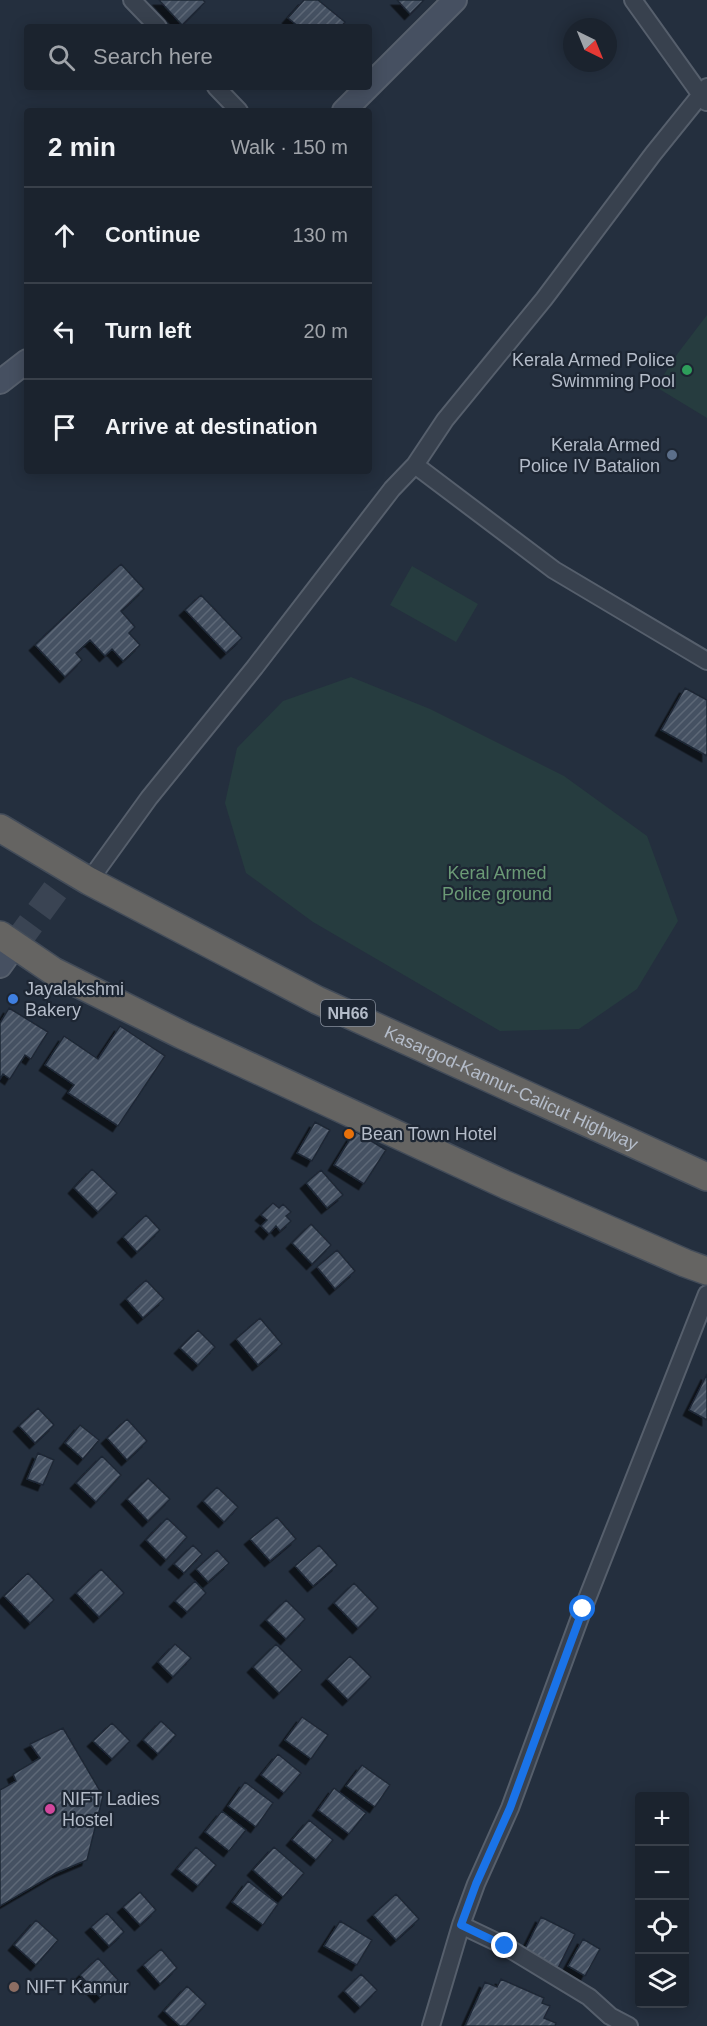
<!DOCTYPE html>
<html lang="en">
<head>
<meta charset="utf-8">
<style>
  body { margin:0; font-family:Arial,sans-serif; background:#282f3a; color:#f1f3f6 }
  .controls { position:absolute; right:18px; bottom:18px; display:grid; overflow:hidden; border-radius:6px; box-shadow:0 3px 15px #0003 }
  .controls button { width:54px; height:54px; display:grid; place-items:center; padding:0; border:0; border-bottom:2px solid #39404a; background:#1b232e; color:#f1f3f6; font:30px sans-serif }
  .compass { position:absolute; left:563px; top:18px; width:54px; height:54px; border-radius:50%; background:#1b232e; box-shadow:0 3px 15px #0003; rotate:137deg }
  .stop { position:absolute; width:18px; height:18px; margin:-14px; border:4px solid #1a73e8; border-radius:50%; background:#fff }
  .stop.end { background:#1a73e8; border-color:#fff; box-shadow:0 2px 6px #0008 }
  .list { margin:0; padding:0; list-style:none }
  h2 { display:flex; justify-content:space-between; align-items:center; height:78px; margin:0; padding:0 24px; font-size:26px }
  h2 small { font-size:20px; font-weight:400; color:#a0a4aa }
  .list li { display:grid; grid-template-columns:39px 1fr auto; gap:18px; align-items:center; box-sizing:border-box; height:96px; padding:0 24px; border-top:2px solid #39404a }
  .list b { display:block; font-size:22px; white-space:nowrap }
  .list em { font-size:20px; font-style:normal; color:#a0a4aa }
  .icon { flex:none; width:33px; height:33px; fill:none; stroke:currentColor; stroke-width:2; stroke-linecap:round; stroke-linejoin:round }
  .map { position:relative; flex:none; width:707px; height:2026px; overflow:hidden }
  .search { position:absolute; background:#1b232e; box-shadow:0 3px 15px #0003; left:24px; top:24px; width:348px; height:66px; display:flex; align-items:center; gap:15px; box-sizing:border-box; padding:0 21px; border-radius:6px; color:#a0a4aa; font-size:22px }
  .panel { position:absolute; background:#1b232e; box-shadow:0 3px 15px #0003; left:24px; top:108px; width:348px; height:366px; border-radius:6px }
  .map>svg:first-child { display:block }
  .green { fill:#263c3f }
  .building { fill:url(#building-hatch); stroke:#1f2835; stroke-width:1.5; filter:url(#shadow) }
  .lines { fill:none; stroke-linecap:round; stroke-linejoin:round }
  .trunk-tunnel { stroke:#3a4453; stroke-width:27; stroke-dasharray:27 14; stroke-linecap:butt }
  .minor-casing { stroke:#565f6c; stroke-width:20 }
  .secondary-casing { stroke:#565f6c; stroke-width:26 }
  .trunk-casing { stroke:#434c59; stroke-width:30 }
  .minor { stroke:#38414e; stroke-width:16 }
  .secondary { stroke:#465061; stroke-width:22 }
  .trunk { stroke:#656462; stroke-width:27 }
  .route { stroke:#1a73e8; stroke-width:8 }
  .leisure-dot { fill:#2e9e5b; stroke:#1d2633; stroke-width:2 }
  .service-dot { fill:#5c6f8a; stroke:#1d2633; stroke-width:2 }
  .shop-dot { fill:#3f7fe0; stroke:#1d2633; stroke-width:2 }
  .food-dot { fill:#e8710a; stroke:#1d2633; stroke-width:2 }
  .hotel-dot { fill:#d1479c; stroke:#1d2633; stroke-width:2 }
  .education-dot { fill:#8d6e63; stroke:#1d2633; stroke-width:2 }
  .labels { text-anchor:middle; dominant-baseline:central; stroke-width:4.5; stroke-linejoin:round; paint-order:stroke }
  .shield { fill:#1d2633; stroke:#878f9c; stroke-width:1.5 }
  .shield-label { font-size:16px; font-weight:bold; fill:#b4bcc9 }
  .poi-label { font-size:18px; fill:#b4bcc9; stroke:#1d2633; text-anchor:start }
  .park-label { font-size:18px; fill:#6b9a76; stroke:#1d2633 }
  .street-label { font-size:18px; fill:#b4bcc9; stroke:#1d2633 }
</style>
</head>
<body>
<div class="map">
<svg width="707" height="2026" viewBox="0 0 707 2026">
  <defs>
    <pattern id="building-hatch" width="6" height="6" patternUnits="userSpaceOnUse" patternTransform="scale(1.5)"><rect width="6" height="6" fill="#455162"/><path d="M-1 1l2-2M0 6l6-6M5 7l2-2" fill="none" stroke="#5d6877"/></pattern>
    <filter id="shadow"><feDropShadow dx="-5.5" dy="5.5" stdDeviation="0" flood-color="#0009"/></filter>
  </defs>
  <rect width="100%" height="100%" fill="#242f3e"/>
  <path class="green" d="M707 315V418L656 387 678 353Z
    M412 566 478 604 456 642 390 605Z
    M351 677 430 709 564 776 647 836 678 921 637 989 579 1029 500 1031 313 922 246 873 225 803 237 748 283 701Z"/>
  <path class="building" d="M159 0H203L205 2 182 25Z
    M304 0H318L345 22 341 27H299L288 18Z
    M397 0H424L410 14Z
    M121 564 144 589 121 611 135 627 129 633 140 645 123 661 112 649 105 656 90 640 76 653 82 660 65 677 35 645Z
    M201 595 242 638 226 653 185 610Z
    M685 688 707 700V756L661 730Z
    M9 1008 48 1032 31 1059 25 1055 10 1079 3 1074 0 1079V1023Z
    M120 1026 165 1056 118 1126 68 1093 74 1085 45 1065 64 1036 98 1059Z
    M315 1122 330 1130 312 1161 297 1153Z
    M355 1131 386 1150 364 1184 334 1165Z
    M92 1169 117 1193 98 1212 74 1188Z
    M321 1170 343 1195 327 1208 306 1183Z
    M273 1203 279 1208 283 1204 291 1212 286 1216 291 1221 280 1231 276 1226 269 1234 261 1226 267 1220 261 1215Z
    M146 1215 160 1230 137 1252 123 1237Z
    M311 1224 331 1245 312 1264 292 1243Z
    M337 1250 355 1271 335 1289 317 1267Z
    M146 1280 164 1299 143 1318 126 1299Z
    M260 1318 282 1344 258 1365 236 1339Z
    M198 1330 215 1347 198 1365 180 1348Z
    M707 1374V1420L689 1410Z
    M38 1408 54 1425 35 1443 19 1426Z
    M127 1419 147 1441 127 1460 107 1438Z
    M80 1425 99 1440 83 1459 65 1443Z
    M38 1453 54 1460 43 1485 27 1479Z
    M102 1456 121 1475 96 1502 76 1483Z
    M148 1478 170 1499 148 1521 127 1499Z
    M217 1487 238 1507 224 1522 203 1501Z
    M277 1517 296 1539 270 1561 250 1539Z
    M167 1518 187 1537 166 1560 146 1540Z
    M193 1545 202 1554 184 1573 174 1564Z
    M319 1545 337 1565 313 1586 295 1566Z
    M217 1550 229 1563 208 1582 196 1569Z
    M101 1569 124 1593 99 1617 76 1593Z
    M28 1573 54 1600 30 1623 4 1596Z
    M195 1581 206 1593 187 1612 175 1601Z
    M354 1583 378 1608 358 1628 334 1603Z
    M286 1600 305 1619 286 1639 266 1620Z
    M175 1644 191 1658 173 1677 158 1662Z
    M276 1644 302 1670 279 1693 253 1667Z
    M350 1656 371 1677 348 1700 327 1679Z
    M302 1717 328 1735 311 1759 285 1740Z
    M161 1721 176 1735 158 1754 143 1740Z
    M112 1723 130 1741 112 1759 93 1741Z
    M63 1728 103 1796 87 1860 56 1873 0 1906V1790L16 1781 13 1774 40 1758 30 1744Z
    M278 1754 301 1773 284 1793 261 1775Z
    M362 1765 390 1785 375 1807 346 1786Z
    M245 1782 273 1803 256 1827 228 1806Z
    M334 1788 366 1813 349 1834 318 1810Z
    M222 1811 246 1830 229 1851 205 1832Z
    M309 1820 333 1840 316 1860 292 1840Z
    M196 1847 216 1865 198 1886 177 1869Z
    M274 1847 304 1873 283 1897 253 1870Z
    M248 1881 278 1904 263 1925 232 1902Z
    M140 1892 156 1910 140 1925 123 1907Z
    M396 1894 419 1919 396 1940 373 1915Z
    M107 1913 124 1932 109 1946 91 1927Z
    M541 1917 575 1934 558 1968 524 1951Z
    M36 1920 58 1940 36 1965 14 1945Z
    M340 1921 372 1940 357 1965 324 1946Z
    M583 1939 600 1949 585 1976 568 1966Z
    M161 1949 177 1968 160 1984 143 1965Z
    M98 1958 118 1980 100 1997 80 1975Z
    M361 1974 377 1990 360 2007 344 1991Z
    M501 1979 544 1998 542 2003 550 2006 544 2018 556 2023 555 2026H465L485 1982 497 1987Z
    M187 1986 206 2004 186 2026H180L164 2011Z"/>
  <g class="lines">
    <path class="trunk-tunnel" d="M15 945 70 870"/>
    <defs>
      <path id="minor" d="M132 0 158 27
        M633 0 706 102
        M216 87 239 111
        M415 465 554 570 707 661
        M89 881 149 798 255 667 392 489 415 465 445 420 544 299 653 154 707 87
        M431 2026 461 1925
        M629 2026 610 2016 589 1997 505 1946 461 1925 476 1884 510 1808 583 1609 707 1294"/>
      <path id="secondary" d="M369 86 455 0
        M344 111 368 87
        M0 382 27 361
        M0 966 15 945"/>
      <g id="trunk">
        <path id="s1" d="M0 828 89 881 317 1000 707 1177"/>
        <path d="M0 935 53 971 182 1035 506 1185 685 1263 707 1271"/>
      </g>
    </defs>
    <use href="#minor" class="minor-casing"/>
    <use href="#secondary" class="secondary-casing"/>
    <use href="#trunk" class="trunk-casing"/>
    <use href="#minor" class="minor"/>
    <use href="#secondary" class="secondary"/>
    <use href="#trunk" class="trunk"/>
  </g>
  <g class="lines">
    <path class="route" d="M505 1946 461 1925 476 1884 510 1808 583 1609"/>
  </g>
  <circle class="leisure-dot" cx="687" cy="370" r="6"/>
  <circle class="service-dot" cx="672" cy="455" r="6"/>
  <circle class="shop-dot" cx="13" cy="999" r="6"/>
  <circle class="food-dot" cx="349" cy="1134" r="6"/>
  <circle class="hotel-dot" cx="50" cy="1809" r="6"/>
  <circle class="education-dot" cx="14" cy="1987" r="6"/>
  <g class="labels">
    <rect class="shield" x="321" y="1000" width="54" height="26" rx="4.5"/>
    <g class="shield-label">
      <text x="348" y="1013">NH66</text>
    </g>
    <g class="poi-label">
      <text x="675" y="360" text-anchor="end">Kerala Armed Police<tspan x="675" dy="21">Swimming Pool</tspan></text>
      <text x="660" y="445" text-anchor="end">Kerala Armed<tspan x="660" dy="21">Police IV Batalion</tspan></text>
      <text x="25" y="989">Jayalakshmi<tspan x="25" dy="21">Bakery</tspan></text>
      <text x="361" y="1134">Bean Town Hotel</text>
      <text x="62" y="1799">NIFT Ladies<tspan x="62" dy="21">Hostel</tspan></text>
      <text x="26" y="1987">NIFT Kannur</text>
    </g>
    <g class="park-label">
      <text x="497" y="873">Keral Armed<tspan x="497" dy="21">Police ground</tspan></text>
    </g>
    <g class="street-label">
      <text stroke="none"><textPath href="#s1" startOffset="574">Kasargod-Kannur-Calicut Highway</textPath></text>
    </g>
  </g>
</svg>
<div class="controls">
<button>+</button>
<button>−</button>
<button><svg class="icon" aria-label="locate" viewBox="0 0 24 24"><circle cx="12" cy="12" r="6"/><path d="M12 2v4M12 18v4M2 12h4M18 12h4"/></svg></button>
<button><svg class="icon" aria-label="layers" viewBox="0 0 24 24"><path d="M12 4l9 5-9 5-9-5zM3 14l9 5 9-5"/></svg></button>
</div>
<svg class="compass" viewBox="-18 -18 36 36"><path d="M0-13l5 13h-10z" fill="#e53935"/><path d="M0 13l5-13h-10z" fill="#a0a4aa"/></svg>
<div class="stop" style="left:583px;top:1609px"></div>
<div class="stop end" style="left:505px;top:1946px"></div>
<div class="search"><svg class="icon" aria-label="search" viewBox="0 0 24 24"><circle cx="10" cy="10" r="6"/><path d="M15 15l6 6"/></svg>Search here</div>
<section class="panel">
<h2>2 min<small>Walk · 150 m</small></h2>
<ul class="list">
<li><svg class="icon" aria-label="ahead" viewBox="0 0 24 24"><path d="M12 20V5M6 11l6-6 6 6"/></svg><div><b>Continue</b></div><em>130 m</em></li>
<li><svg class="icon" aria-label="left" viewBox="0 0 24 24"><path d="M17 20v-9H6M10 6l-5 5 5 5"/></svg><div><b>Turn left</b></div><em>20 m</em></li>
<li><svg class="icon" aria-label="arrive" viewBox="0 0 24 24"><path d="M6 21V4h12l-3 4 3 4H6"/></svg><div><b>Arrive at destination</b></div></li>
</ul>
</section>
</div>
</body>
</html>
